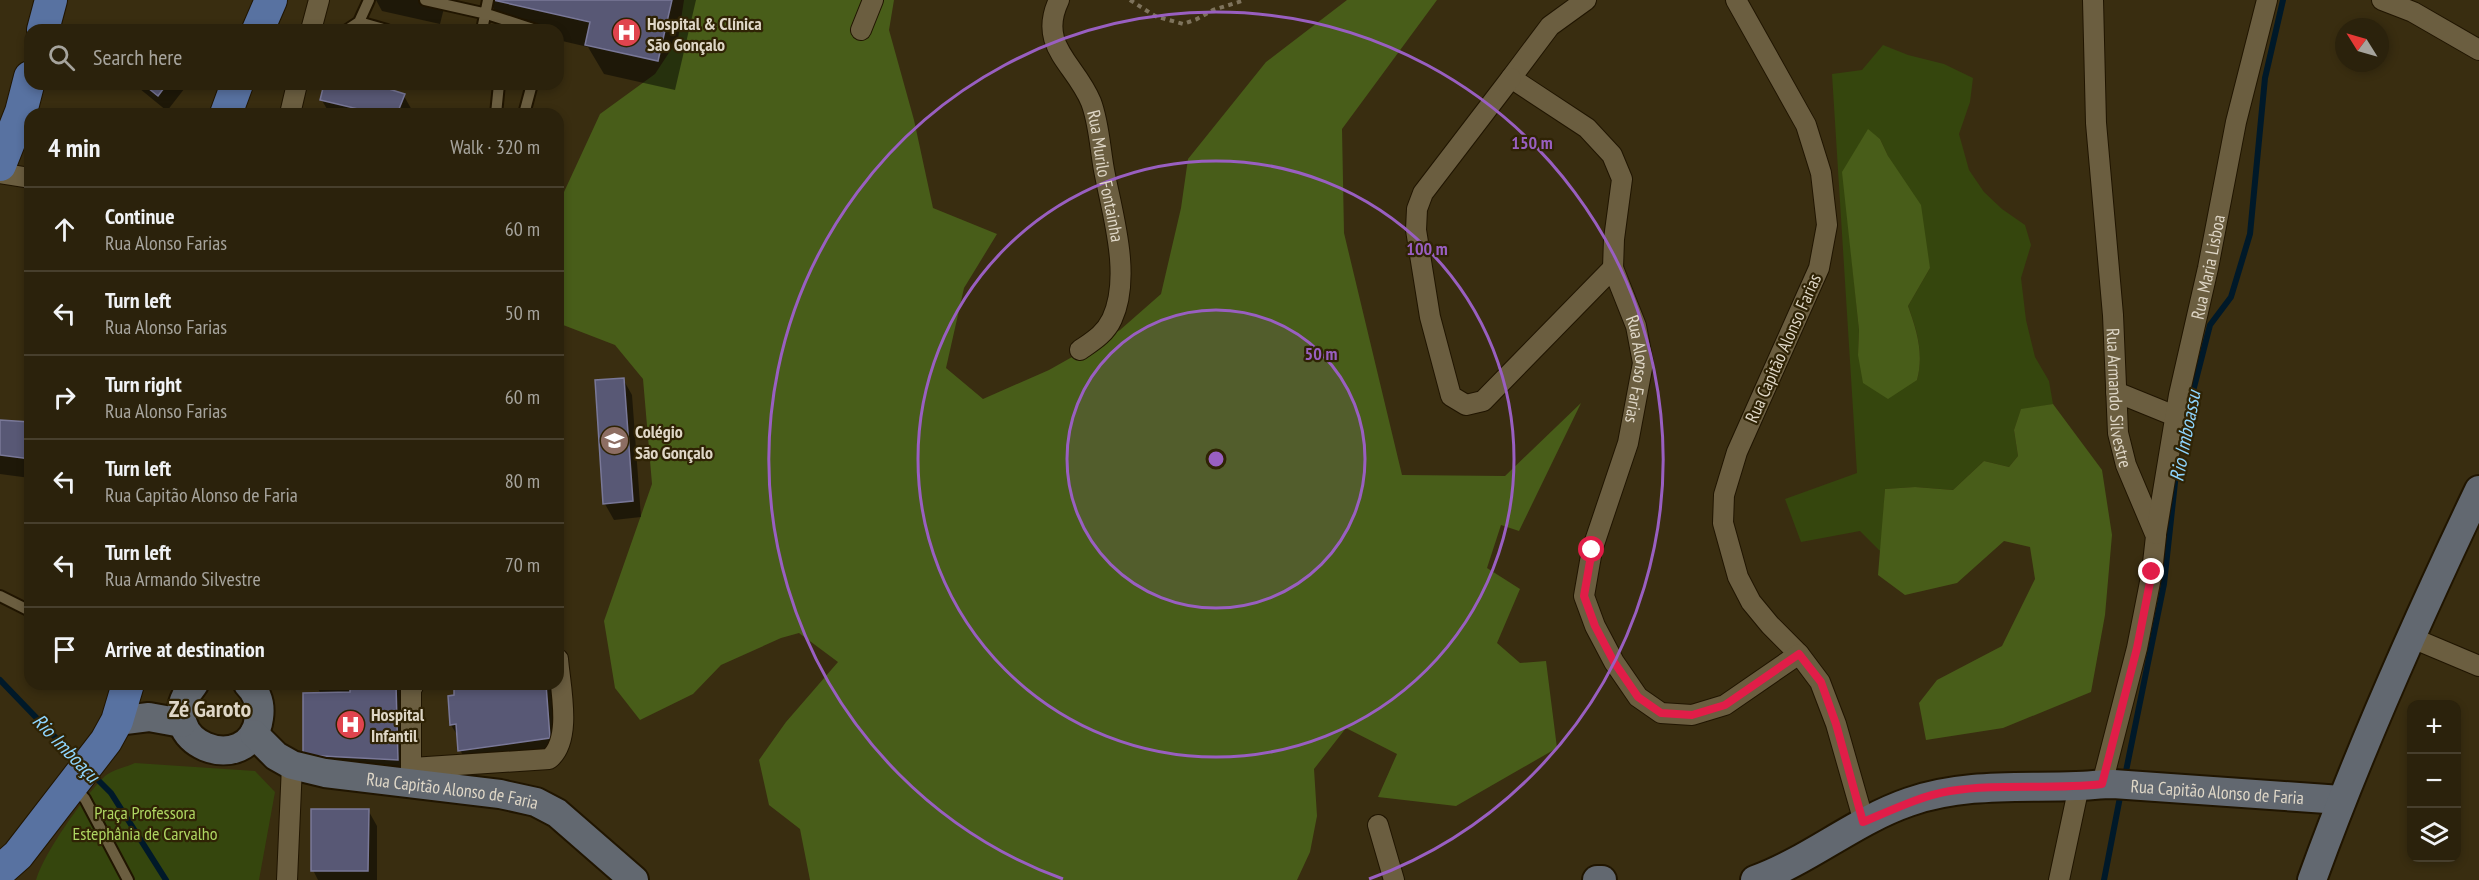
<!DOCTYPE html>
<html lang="en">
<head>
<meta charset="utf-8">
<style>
  body { margin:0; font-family:"PT Sans Narrow",sans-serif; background:#372f1a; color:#f1f3f6 }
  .controls { position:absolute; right:18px; bottom:18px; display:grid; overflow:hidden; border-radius:12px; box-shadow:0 3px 9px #0003 }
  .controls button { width:54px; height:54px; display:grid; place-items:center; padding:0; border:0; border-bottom:2px solid #473f2d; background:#2b220c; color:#f1f3f6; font:30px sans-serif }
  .compass { position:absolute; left:2335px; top:18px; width:54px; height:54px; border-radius:50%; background:#2b220c; box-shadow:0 3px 9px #0003; rotate:307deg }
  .stop { position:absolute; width:18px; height:18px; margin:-14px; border:4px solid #e11d48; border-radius:50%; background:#fff }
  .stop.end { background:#e11d48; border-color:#fff; box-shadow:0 2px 6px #0008 }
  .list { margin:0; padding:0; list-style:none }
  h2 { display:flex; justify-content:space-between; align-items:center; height:78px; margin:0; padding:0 24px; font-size:26px }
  h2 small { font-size:20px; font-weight:400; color:#a6a49d }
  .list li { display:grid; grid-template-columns:39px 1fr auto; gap:18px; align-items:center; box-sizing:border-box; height:84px; padding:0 24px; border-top:2px solid #473f2d }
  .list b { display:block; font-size:22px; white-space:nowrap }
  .list p { margin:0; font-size:20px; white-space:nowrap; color:#a6a49d }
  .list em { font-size:20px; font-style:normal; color:#a6a49d }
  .icon { flex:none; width:33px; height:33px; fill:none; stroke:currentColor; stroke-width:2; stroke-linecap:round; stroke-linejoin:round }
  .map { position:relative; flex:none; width:2479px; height:880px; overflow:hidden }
  .search { position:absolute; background:#2b220c; box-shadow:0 3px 9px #0003; left:24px; top:24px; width:540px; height:66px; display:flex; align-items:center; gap:15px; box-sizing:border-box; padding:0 21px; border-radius:18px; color:#a6a49d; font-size:22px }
  .panel { position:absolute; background:#2b220c; box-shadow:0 3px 9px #0003; left:24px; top:108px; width:540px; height:582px; border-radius:18px }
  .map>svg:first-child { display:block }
  .green { fill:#35460d; fill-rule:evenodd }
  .forest { fill:#485d19 }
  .shadow { fill:#0007 }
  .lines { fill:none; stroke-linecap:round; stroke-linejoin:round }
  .stream { stroke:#001929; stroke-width:6 }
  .building { fill:#585875; stroke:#797898; stroke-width:1.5 }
  .lane-casing { stroke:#201500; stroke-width:14 }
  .street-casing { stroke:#201500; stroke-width:22 }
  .secondary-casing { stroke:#201500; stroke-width:32 }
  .primary-casing { stroke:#201500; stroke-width:34 }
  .path { stroke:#7e735c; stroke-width:4; stroke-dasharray:4.5 4.5; stroke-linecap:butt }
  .lane { stroke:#6b5e40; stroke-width:10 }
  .street { stroke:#6b5e40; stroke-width:20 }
  .secondary { stroke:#626870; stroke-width:28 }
  .primary { stroke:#5872a1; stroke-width:32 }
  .route { stroke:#e11d48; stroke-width:8 }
  .ring { fill:none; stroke:#995fc1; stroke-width:3 }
  .labels { text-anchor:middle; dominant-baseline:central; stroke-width:4.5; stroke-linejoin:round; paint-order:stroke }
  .poi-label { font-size:18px; font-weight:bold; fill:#dfd7c7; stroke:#2f2305; text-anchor:start }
  .street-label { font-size:18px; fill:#dfd7c7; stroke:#2f2305 }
  .park-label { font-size:18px; fill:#aed561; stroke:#2f2305 }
  .water-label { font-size:20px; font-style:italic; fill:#8fd5fe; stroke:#2f2305 }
  .district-label { font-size:24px; font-weight:bold; fill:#dfd7c7; stroke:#2f2305 }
  .centre { fill:#995fc1; stroke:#2f2305; stroke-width:3 }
  .ring-label { font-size:18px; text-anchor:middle; font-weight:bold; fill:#995fc1; stroke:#2f2305; stroke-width:4.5; stroke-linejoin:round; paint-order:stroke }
</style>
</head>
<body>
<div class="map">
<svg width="2479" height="880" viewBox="0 0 2479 880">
  <rect width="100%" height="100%" fill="#392d10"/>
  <path class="green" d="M1883 45 1908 55 1944 64 1973 78 1970 102 1959 134 1969 170 1984 192 2002 209 2025 225 2031 245 2021 278 2026 320 2035 357 2049 381 2053 404 2021 410 2014 430 2018 456 2009 467 1984 461 1953 490 1915 487 1885 489 1881 552 1860 531 1801 542 1785 499 1857 473 1832 74 1862 70ZM1868 130 1880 139 1888 156 1930 268 1908 306C1917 330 1924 354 1917 380L1858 355 1859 330 1843 172Z
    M135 763 255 771 275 792 259 880H36C45 851 83 798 105 776 112 770 126 767 135 763Z"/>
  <path class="forest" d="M684 0H894L889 30 914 120 933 208 997 234 964 288 946 368 983 399 1049 370 1120 330 1161 294 1181 208 1188 159 1266 62 1347 0H1437L1342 129 1344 233 1402 475 1505 476 1581 403 1519 531 1501 525 1487 568 1520 589 1497 643 1520 663 1546 661 1557 748 1456 806 1378 797 1397 754 1346 728 1314 769 1317 816 1310 852 1297 880H810L800 829 769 805 759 760 786 722 838 662 799 633 781 638 721 665 693 694 640 720 615 688 604 621 652 484 643 379 615 345 558 323V205L600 114 655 74 678 39Z
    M1868 129 1880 139 1888 156 1921 205 1930 268 1908 306C1917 331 1924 354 1917 380L1888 399 1863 383 1858 355 1859 330 1842 172Z
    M2053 404 2102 470 2112 535 2105 615 2091 692 2003 728 1926 740 1919 703 1937 680 2002 646 2035 579 2030 547 2004 541 1957 583 1905 595 1878 575 1885 489 1915 487 1953 490 1984 461 2009 467 2018 456 2014 430 2021 409Z"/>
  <path class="shadow" d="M376 0H446L440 24 382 11Z
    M489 0H696L675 90 604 74 588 47 558 40V30L505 28Z
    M134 84H188L167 111Z
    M326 84H369L404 96 413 112 412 114H330L321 99Z
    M623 379 632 395 641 517 614 520 605 504Z
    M0 422 30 424V478L0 474Z
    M315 684H405L415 789 305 754 321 694Z
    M455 684H555L561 759 472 771 460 750 459 738 451 725 456 696Z
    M368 810 377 826V880H318L313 870Z"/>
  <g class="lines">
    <path class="stream" d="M2180 442 2210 325 2231 297 2250 234 2265 78 2283 0
      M0 680 79 762
      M93 775 111 793 166 880
      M2125 776 2164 584 2177 464
      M2104 880 2121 792"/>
  </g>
  <path class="building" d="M493 0H672L658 61 585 45 590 22Z
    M143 84H167L158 96Z
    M324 84H373L405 94 397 114H379L320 100Z
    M624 378 633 501 603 504 595 380Z
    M0 420 30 422V459L0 455Z
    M350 684H396L398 760 303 755V693L350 692Z
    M454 684H546L550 738 458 751 456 724 450 725 448 696 454 695Z
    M311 809H369L368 871H311Z"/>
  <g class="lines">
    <defs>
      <path id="lane" d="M425 0 487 14 536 30
        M359 22 387 30
        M347 30 359 22 369 0
        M482 30 488 0
        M496 114 499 84
        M524 114 532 84
        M0 596 30 611
        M74 787 85 799 128 880"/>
      <g id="street">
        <path id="s1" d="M1059 0C1037 46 1075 63 1091 102 1099 123 1100 148 1104 170 1112 213 1132 276 1112 319 1105 334 1093 341 1080 350"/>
        <path d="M1586 0 1550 26 1511 78 1587 128 1612 155 1622 179 1614 239 1613 268"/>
        <path d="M1736 0 1806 125 1821 173 1827 225 1819 268 1737 452 1724 495 1723 523 1738 577 1751 602 1770 625 1799 654"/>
        <path id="s2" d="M2093 0 2096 123 2113 315 2118 433 2126 465 2156 536 2152 572 2137 648 2102 784"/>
        <path d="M2382 0 2413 12 2479 50"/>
        <path d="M311 30 319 0"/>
        <path d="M861 30 873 0"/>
        <path id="s3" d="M1511 78 1423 193 1417 209 1416 230 1430 317 1451 396 1466 405 1483 401 1613 268 1636 326 1643 363 1628 443 1592 550 1584 596 1595 626 1614 662 1638 697 1661 713 1692 715 1725 705 1799 654 1820 682 1836 724 1864 822"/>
        <path d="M290 114 297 84"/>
        <path d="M0 173 30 178"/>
        <path d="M2116 392 2175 416"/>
        <path id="s4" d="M2156 534 2179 395 2208 268 2236 122 2267 0"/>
        <path d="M2410 637 2479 666"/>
        <path d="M412 768 549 759C573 740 560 686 558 659"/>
        <path d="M411 781V690L414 684"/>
        <path d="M1378 825 1394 880"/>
        <path d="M287 880 292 765"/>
        <path d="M2059 880 2079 786"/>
      </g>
      <g id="secondary">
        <path d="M194 684C146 744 251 780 259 718 261 705 257 693 248 684"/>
        <path d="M117 721 149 717 182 723"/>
        <path id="s5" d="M254 734 276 756 292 765 325 773 500 794 536 802 557 813 634 880"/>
        <path d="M1597 880H1602"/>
        <path id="s6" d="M1755 880C1810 860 1854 821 1909 802 1963 783 2020 788 2076 786 2088 786 2100 784 2113 784L2341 800"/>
        <path d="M2312 880C2360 747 2418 618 2479 490"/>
      </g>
      <path id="primary" d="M43 30 51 0
        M258 30 271 0
        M226 114 237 84
        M0 165 21 112 30 77
        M0 871 18 855 106 741 117 721 128 684"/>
    </defs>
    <use href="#lane" class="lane-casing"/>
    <use href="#street" class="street-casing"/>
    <use href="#secondary" class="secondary-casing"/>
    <use href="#primary" class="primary-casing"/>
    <path class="path" d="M1130 0 1155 16 1183 24 1197 19 1213 10 1245 0"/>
    <use href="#lane" class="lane"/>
    <use href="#street" class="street"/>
    <use href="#secondary" class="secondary"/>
    <use href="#primary" class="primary"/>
  </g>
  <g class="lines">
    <path class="route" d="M1592 550 1584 596 1595 626 1614 662 1638 697 1661 713 1692 715 1725 705 1799 654 1821 682 1836 724 1863 822C1892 810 1920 796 1950 791 2000 783 2051 790 2102 784L2137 648 2152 572"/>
  </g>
  <circle cx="1216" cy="459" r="149" fill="#995fc1" fill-opacity=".12"/>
  <g class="ring">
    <circle cx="1216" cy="459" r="149"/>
    <circle cx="1216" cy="459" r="298"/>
    <path d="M1063 879A447 447 0 1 1 1369 879"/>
  </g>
  <defs>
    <symbol id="hospital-disc" viewBox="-11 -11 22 22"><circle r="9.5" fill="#e0444e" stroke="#2f2305"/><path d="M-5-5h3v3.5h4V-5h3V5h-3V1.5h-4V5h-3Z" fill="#fff"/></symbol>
    <symbol id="school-disc" viewBox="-11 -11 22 22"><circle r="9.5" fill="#8d6e63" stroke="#2f2305"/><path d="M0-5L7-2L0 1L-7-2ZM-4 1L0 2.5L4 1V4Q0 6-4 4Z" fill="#fff"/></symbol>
  </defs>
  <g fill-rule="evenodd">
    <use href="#hospital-disc" x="610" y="16" width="33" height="33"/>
    <use href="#school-disc" x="598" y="424" width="33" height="33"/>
    <use href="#hospital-disc" x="334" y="708" width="33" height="33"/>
  </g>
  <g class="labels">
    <g class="poi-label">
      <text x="647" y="23">Hospital &amp; Clínica<tspan x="647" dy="21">São Gonçalo</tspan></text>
      <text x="635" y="431">Colégio<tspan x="635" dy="21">São Gonçalo</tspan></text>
      <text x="371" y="714">Hospital<tspan x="371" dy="21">Infantil</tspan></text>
    </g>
    <g class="street-label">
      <text stroke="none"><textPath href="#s1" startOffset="189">Rua Murilo Fontainha</textPath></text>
      <text stroke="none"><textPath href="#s4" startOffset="272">Rua Maria Lisboa</textPath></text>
      <text transform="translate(1783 348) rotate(-66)">Rua Capitão Alonso Farias</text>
      <text stroke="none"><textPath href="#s3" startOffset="680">Rua Alonso Farias</textPath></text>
      <text stroke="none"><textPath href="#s2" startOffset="399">Rua Armando Silvestre</textPath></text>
      <text stroke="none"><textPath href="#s6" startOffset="483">Rua Capitão Alonso de Faria</textPath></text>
      <text stroke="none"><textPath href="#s5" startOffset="212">Rua Capitão Alonso de Faria</textPath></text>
    </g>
    <g class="park-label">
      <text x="145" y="812">Praça Professora<tspan x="145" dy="21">Estephânia de Carvalho</tspan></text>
    </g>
    <g class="water-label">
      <text transform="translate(2185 436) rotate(-79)">Rio Imboassu</text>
      <text transform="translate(66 748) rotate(46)">Rio Imboaçu</text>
    </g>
    <g class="district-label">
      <text x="210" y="708">Zé Garoto</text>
    </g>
  </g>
  <circle cx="1216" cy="459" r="9" class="centre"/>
  <g class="ring-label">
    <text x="1532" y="149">150 m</text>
    <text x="1427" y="255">100 m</text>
    <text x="1321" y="360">50 m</text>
  </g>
</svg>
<div class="controls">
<button>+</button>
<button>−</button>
<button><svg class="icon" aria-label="layers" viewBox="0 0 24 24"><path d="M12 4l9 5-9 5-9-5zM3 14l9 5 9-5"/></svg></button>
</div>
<svg class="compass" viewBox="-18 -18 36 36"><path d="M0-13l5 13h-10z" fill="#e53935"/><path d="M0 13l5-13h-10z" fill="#a6a49d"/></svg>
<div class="stop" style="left:1592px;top:550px"></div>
<div class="stop end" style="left:2152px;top:572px"></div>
<div class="search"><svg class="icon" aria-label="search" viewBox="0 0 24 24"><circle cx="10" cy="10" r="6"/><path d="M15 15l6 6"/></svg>Search here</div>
<section class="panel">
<h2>4 min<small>Walk · 320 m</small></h2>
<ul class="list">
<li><svg class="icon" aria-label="ahead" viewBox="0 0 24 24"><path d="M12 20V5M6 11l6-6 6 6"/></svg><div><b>Continue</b><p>Rua Alonso Farias</p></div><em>60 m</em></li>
<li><svg class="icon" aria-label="left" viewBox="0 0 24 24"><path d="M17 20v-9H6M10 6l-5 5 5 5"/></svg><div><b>Turn left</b><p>Rua Alonso Farias</p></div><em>50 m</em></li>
<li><svg class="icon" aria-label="right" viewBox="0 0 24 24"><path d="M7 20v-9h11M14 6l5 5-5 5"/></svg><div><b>Turn right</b><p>Rua Alonso Farias</p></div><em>60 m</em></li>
<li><svg class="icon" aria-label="left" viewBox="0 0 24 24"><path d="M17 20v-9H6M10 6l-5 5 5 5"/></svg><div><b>Turn left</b><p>Rua Capitão Alonso de Faria</p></div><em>80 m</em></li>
<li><svg class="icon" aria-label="left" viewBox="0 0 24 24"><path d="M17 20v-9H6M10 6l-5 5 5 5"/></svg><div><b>Turn left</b><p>Rua Armando Silvestre</p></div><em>70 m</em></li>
<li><svg class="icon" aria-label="arrive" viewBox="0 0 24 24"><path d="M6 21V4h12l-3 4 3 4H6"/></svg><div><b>Arrive at destination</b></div></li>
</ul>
</section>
</div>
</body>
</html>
